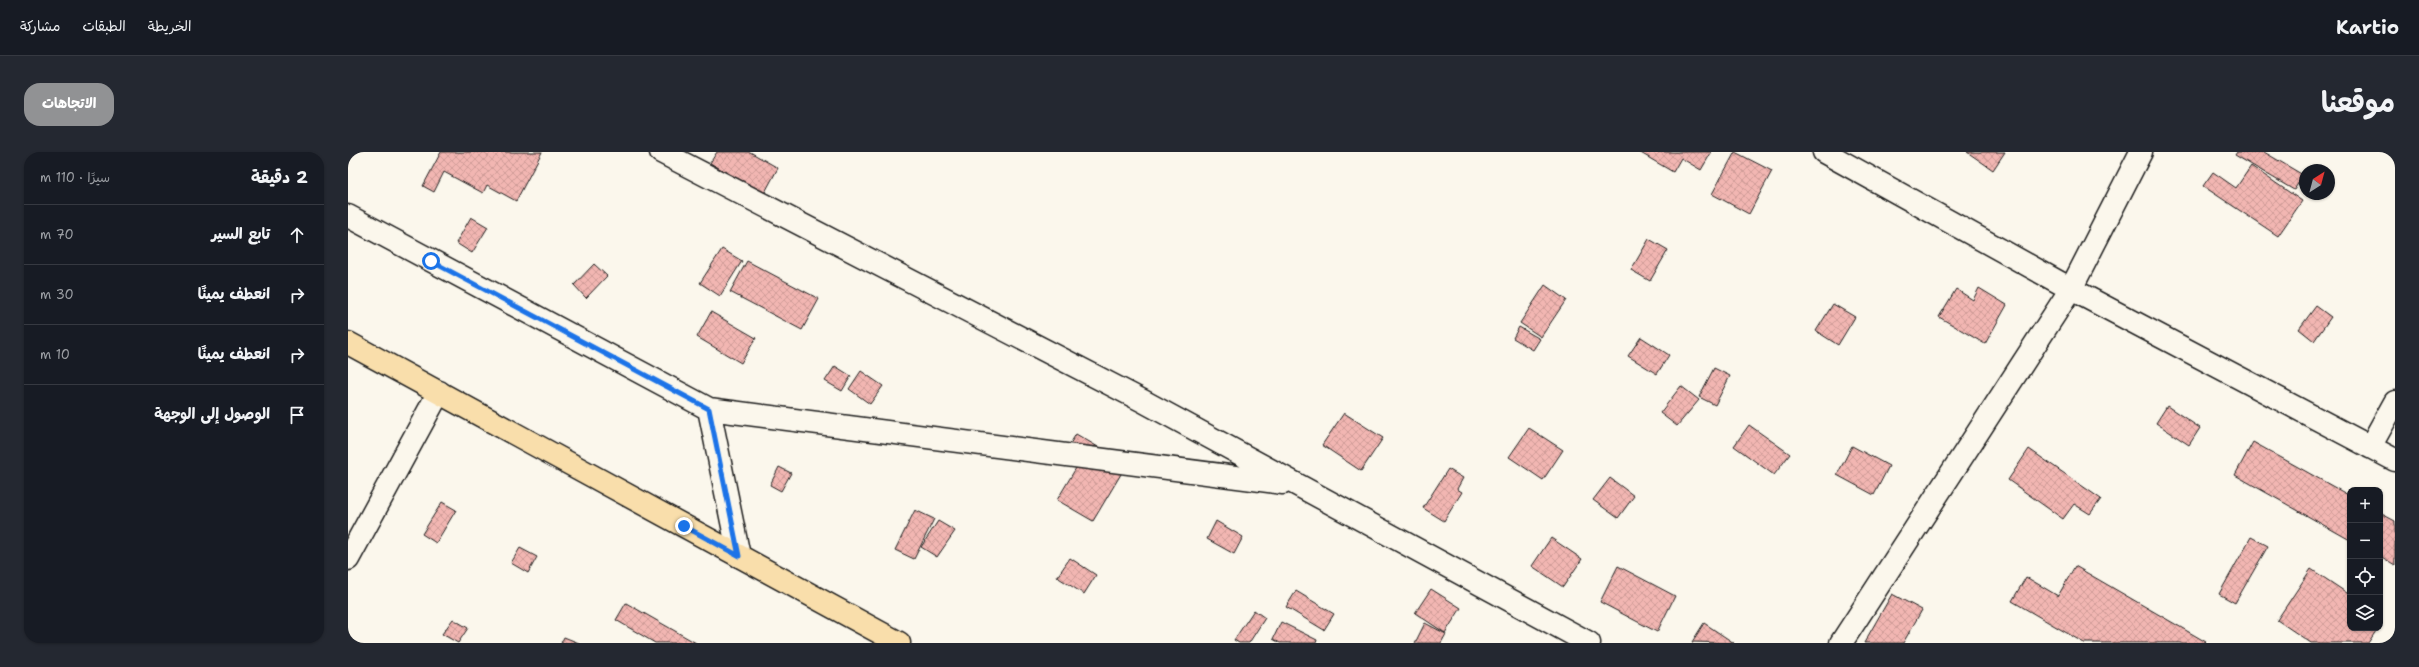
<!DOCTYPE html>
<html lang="ar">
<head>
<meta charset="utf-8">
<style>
  body { margin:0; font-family:"Shantell Sans","Playpen Sans Arabic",sans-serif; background:#242831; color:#f1f3f6; direction:rtl }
  .controls { position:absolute; right:12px; bottom:12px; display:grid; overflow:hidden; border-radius:8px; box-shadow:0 1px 3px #0004 }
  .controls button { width:36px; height:36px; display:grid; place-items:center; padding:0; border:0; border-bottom:1px solid #363941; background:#171b24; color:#f1f3f6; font:20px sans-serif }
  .compass { position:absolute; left:1951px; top:12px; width:36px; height:36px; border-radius:50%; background:#171b24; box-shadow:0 1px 3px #0004; rotate:36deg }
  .stop { position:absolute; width:12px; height:12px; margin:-9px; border:3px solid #1a73e8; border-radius:50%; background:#fff }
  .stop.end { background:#1a73e8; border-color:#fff; box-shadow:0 1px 4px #0008 }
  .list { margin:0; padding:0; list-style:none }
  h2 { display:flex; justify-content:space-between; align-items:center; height:52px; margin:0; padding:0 16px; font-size:17px }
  h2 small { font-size:13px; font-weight:400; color:#9ea1a6 }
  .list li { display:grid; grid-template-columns:26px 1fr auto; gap:12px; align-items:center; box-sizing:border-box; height:60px; padding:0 16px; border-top:1px solid #363941 }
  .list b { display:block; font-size:15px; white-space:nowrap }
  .list em { font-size:13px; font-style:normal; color:#9ea1a6 }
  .icon { flex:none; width:22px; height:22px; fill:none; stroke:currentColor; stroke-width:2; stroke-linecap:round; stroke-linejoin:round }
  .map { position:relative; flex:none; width:2047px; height:491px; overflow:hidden; direction:ltr; border-radius:16px }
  header { display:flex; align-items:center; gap:24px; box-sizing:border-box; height:56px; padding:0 20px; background:#171b24; border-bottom:1px solid #363941 }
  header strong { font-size:19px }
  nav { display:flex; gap:22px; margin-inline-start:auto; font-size:14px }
  .intro { display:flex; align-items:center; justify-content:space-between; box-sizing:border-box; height:96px; padding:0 24px }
  h1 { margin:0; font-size:28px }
  .button { padding:10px 18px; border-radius:16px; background:#919294; color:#fff; font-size:14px; font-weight:700 }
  main { display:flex; gap:24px; padding:0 24px }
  aside { flex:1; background:#171b24; border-radius:16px; box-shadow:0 1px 3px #0004 }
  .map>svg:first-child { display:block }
  .building { fill:url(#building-cross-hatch); stroke:#1c1c1c }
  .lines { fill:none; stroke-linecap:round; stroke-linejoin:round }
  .minor-casing { stroke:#1c1c1c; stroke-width:25 }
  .primary-casing { stroke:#1c1c1c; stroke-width:25 }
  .minor { stroke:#fbf7ec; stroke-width:22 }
  .primary { stroke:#f9deab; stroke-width:22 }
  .route { stroke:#1a73e8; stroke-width:5 }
</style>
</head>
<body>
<header>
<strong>Kartio</strong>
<nav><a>الخريطة</a><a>الطبقات</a><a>مشاركة</a></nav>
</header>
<div class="intro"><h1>موقعنا</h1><a class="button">الاتجاهات</a></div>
<main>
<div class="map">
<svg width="2047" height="491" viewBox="0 0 2047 491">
  <defs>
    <pattern id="building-cross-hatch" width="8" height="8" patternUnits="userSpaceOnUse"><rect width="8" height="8" fill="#f2b6b2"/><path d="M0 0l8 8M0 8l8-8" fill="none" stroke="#cf9c98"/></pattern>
  </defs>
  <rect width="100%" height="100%" fill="#fbf7ec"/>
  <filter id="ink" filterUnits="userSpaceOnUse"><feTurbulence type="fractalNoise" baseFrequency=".025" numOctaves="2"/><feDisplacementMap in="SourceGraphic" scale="8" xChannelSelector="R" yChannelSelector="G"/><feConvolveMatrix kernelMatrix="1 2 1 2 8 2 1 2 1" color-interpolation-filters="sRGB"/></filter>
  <g filter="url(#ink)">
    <path class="building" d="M93 0H194L168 49 139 33 135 41 96 20 86 40 75 34Z
      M369 0H402L430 16 416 42 362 11Z
      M1291 0H1362L1363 1 1353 18 1333 6 1325 20Z
      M1387 0 1424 19 1401 62 1364 42Z
      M1619 0H1657L1645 18Z
      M1889 0H1916L1955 23 1946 38 1887 3Z
      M1903 14 1954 49 1930 84 1855 34 1865 20 1888 36Z
      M123 65 140 75 124 101 108 91Z
      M1301 87 1320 98 1302 129 1283 118Z
      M374 97 394 109 372 144 352 131Z
      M399 109 471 147 454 178 382 140Z
      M246 112 259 124 238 146 226 133Z
      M1197 133 1218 148 1193 185 1172 171Z
      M1631 136 1659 153 1637 192 1591 165 1608 137 1625 148Z
      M1485 152 1507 165 1490 193 1468 179Z
      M1968 154 1983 165 1966 189 1951 177Z
      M363 160 408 186 393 211 349 185Z
      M1171 175 1192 187 1185 198 1165 186Z
      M1293 185 1321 203 1309 222 1280 204Z
      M487 214 503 224 494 239 477 229Z
      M1366 216 1382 224 1367 253 1351 245Z
      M513 219 535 234 522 252 501 237Z
      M1333 234 1351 248 1329 274 1312 261Z
      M1819 254 1852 276 1841 293 1808 271Z
      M996 261 1035 286 1013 319 974 293Z
      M1401 273 1442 302 1426 323 1386 294Z
      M1181 276 1215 298 1195 328 1161 305Z
      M728 282 779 312 745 369 709 348 728 316 713 307Z
      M1905 290 2002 344V388L1887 323Z
      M1504 294 1541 314 1526 343 1489 323Z
      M1681 297 1753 347 1742 362 1726 352 1715 367 1660 328Z
      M431 315 443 321 433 339 422 333Z
      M1100 317 1115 326 1109 337 1114 340 1096 369 1075 356Z
      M1262 326 1286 344 1270 366 1245 348Z
      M94 350 108 358 88 391 74 382Z
      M567 358 586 367 566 407 547 398Z
      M2032 361 2047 369V413L2032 404Z
      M590 369 607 379 589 405 573 395Z
      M868 369 895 385 886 402 859 387Z
      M1903 385 1920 394 1887 451 1871 442Z
      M1203 386 1234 407 1215 435 1184 414Z
      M172 396 189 405 180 421 163 411Z
      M722 406 748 423 736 442 709 425Z
      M1270 414 1327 444 1309 480 1252 450Z
      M1727 414 1858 490 1857 491H1736L1664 449 1678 425 1710 444Z
      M1963 417 2002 443V476H2030L2020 491H1963L1929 468Z
      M1083 437 1113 456 1097 481 1067 461Z
      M948 439 986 462 976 478 938 455Z
      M1544 442 1574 458 1555 491H1516Z
      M278 451 348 491H307L268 468Z
      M906 458 917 466 901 491H891L886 488Z
      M105 467 120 476 110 491 94 482Z
      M933 470 969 488 968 491H932L925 487Z
      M1077 471 1098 482 1093 491H1067Z
      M1356 471 1386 491 1344 490Z
      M216 485 231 491H213Z"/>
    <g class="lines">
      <defs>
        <path id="minor" d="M313 0 795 249 1241 491
          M1476 0 1723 137 2047 308
          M0 64 361 257 935 331
          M361 257 391 404
          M2022 295 2047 250
          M0 407 91 240
          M1493 491 1723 137 1793 0"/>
        <path id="primary" d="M0 191 551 491"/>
      </defs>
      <use href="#minor" class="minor-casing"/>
      <use href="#primary" class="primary-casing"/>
      <use href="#minor" class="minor"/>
      <use href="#primary" class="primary"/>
    </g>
  </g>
  <g class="lines" filter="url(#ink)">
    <path class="route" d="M83 109 361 257 391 404 336 374"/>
  </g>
</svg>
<div class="controls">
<button>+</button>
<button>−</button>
<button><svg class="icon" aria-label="locate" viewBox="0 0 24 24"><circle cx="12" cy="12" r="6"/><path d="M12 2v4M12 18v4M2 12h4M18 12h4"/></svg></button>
<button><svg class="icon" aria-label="layers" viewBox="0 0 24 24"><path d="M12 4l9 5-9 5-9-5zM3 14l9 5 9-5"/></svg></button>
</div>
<svg class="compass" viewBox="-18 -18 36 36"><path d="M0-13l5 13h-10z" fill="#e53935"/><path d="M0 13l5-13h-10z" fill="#9ea1a6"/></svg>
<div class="stop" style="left:83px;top:109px"></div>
<div class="stop end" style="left:336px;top:374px"></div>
</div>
<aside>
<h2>2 دقيقة<small>سيرًا · 110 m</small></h2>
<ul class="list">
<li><svg class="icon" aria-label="ahead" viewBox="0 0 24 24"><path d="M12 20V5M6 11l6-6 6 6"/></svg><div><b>تابع السير</b></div><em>70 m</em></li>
<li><svg class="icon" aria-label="right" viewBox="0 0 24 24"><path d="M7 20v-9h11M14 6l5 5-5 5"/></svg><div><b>انعطف يمينًا</b></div><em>30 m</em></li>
<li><svg class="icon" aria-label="right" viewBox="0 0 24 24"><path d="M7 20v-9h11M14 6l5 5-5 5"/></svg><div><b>انعطف يمينًا</b></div><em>10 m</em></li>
<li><svg class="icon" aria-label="arrive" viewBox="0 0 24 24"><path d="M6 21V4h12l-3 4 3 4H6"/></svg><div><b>الوصول إلى الوجهة</b></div></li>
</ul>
</aside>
</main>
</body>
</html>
